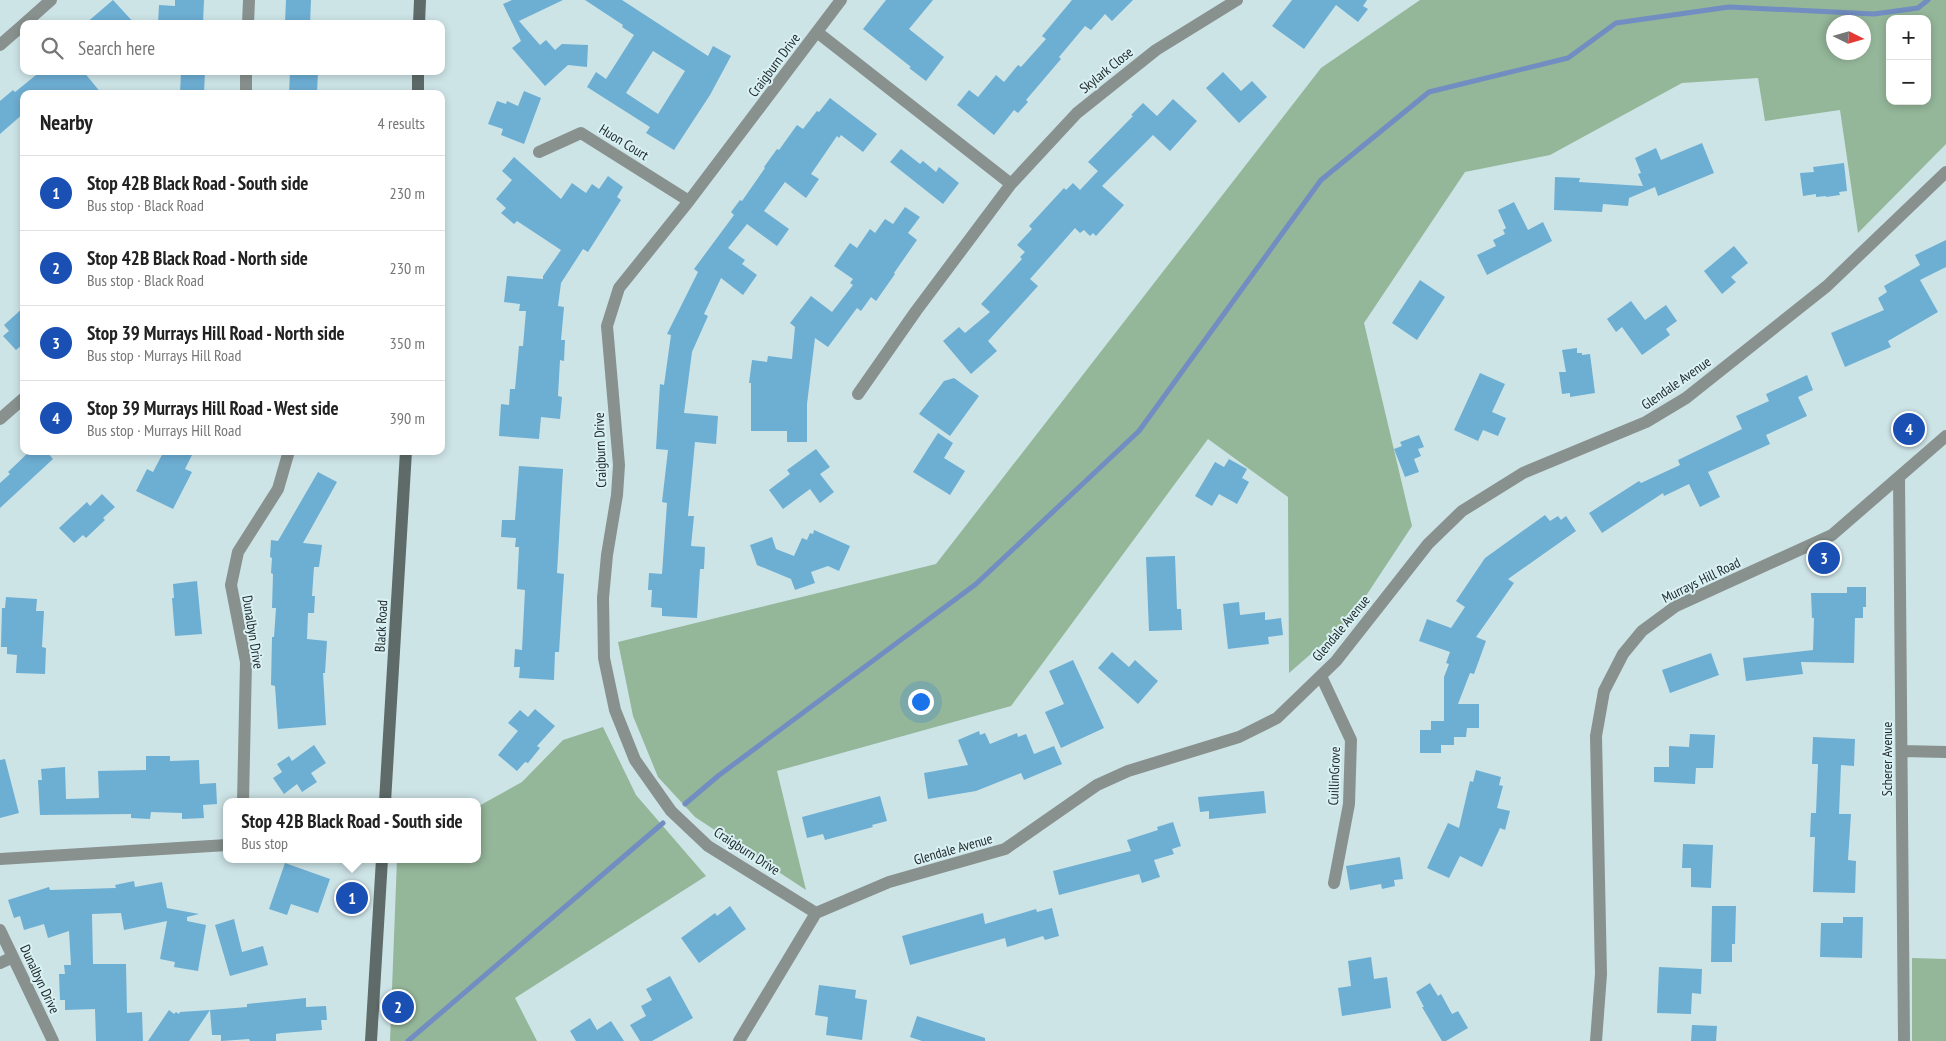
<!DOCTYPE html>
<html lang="en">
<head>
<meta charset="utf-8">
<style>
  body { margin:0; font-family:"PT Sans Narrow",sans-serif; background:#f2f2f2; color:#222 }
  .controls { position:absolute; right:15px; top:15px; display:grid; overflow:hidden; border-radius:10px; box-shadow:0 2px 8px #0003 }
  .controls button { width:45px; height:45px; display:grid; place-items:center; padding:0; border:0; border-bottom:1px solid #e0e0e0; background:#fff; color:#222; font:25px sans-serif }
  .compass { position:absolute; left:1826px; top:15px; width:45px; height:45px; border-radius:50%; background:#fff; box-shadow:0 2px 8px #0003; rotate:95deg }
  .you { position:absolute; left:920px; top:701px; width:18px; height:18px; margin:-12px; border:4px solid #fff; border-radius:50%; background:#1a73e8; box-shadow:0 0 0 8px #1a73e833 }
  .badge { display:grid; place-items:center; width:32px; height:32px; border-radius:50%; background:#c54692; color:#fff; font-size:16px; font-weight:700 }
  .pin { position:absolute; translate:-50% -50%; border:2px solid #fff; box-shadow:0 1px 5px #0006 }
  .popup { position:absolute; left:223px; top:798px; width:258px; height:65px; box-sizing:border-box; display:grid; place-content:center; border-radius:10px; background:#fff; filter:drop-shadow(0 1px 4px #0005); font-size:16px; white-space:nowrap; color:#767676 }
  .popup b { font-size:19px; color:#222 }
  .popup::after { content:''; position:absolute; left:50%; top:100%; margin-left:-10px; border:10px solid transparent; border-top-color:#fff }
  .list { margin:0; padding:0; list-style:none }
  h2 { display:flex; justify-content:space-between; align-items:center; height:65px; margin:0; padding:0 20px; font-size:21px }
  h2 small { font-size:16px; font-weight:400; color:#767676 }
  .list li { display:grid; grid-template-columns:32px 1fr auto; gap:15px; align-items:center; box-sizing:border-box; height:75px; padding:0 20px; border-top:1px solid #e0e0e0 }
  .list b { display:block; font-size:19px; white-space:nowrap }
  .list p { margin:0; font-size:16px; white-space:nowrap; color:#767676 }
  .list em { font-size:16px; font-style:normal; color:#767676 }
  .icon { flex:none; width:28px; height:28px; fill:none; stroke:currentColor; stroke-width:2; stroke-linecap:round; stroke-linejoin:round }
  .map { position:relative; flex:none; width:1946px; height:1041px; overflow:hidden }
  .search { position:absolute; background:#fff; box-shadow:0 2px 8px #0003; left:20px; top:20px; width:425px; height:55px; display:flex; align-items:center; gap:12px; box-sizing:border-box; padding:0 18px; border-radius:10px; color:#767676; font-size:19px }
  .panel { position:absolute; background:#fff; box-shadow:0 2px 8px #0003; left:20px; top:90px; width:425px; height:365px; border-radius:10px }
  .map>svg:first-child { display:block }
  .green { fill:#94b699; fill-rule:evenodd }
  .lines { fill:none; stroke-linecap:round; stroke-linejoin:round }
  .stream { stroke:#718dc1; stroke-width:5 }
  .building { fill:#6daed3; fill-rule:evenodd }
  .minor { stroke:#88918e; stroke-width:12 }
  .secondary { stroke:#5e6b68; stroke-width:12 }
  .labels { text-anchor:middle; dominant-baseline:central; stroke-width:4; stroke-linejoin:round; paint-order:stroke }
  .street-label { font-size:14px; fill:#222b2c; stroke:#daf1f4 }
</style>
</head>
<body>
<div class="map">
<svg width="1946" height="1041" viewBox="0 0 1946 1041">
  <rect width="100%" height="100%" fill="#cde4e7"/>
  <path class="green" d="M1420 0H1946V144L1858 233 1840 110 1765 121 1758 78 1682 83 1550 155 1465 172 1364 323 1412 526 1350 620 1289 673 1288 497 1208 439 1011 706 777 771 806 890 695 817 658 777 633 716 618 642 936 564 1321 68ZM1890 19H1927V101H1890ZM1834 22H1864V52H1834Z
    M603 727 636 795 706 876 515 998 537 1041H390L397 859H477V807L522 782 563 740Z
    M1912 958 1946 959V1041H1912Z"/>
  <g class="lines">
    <path class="stream" d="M685 804 718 776 976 584 1139 431 1321 180 1429 92 1568 58 1616 23 1729 7 1874 14 1918 8 1928 0
      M408 1041 663 823"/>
  </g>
  <path class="building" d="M113 0 135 24H85Z
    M175 0H204L203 24H158L159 5 175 6Z
    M286 0H311L310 24 285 23Z
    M512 0H563L519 21 540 45 546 40 555 50 562 44 588 45 587 67 568 65 545 86 512 48 521 41 503 4Z
    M585 0H622L708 56 713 46 731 56 710 95 674 150 646 133 650 127 587 87 596 72 606 79 634 35 622 27 623 25ZM653 51 685 71 658 114 626 93Z
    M886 0H933L909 29 944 57 926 81 909 68 911 67 863 29Z
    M1072 0H1133L1112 21 1105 14 1091 30 1085 26 1059 57 1061 59 1026 100 1028 102 1018 113 1014 110 994 135 957 105 969 90 978 97 996 75 1004 82 1018 65 1021 67 1046 39 1042 36Z
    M1292 0H1367L1363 6 1368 9 1358 22 1336 5 1304 49 1272 26Z
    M41 71H83L102 94H24V113L0 134V101L13 90 15 92Z
    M181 71H205L204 94H180Z
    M290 71H318L317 94H289Z
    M1223 72 1241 91 1252 81 1267 97 1239 123 1206 88Z
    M524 91 541 98 524 144 501 135 503 129 488 124 497 101 506 104 507 101 518 106Z
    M830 98 877 134 863 152 841 135 839 138 837 136 811 174 819 179 806 198 785 182 764 211 789 229 777 246 747 224 728 248 745 260 742 264 757 275 743 295 721 278 704 314 708 316 692 352 684 413 718 416 716 444 695 442 688 516H694L691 546 705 547 704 569H700L697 618 662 616V608L651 607 652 590H648L649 573 662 574 667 503 662 502 668 450 656 449 660 384 664 385 671 335 667 334 698 272 694 269 734 215 731 212 740 200 742 201 765 168 764 167 777 149 779 150 797 125 803 129 817 111 819 112Z
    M1173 99 1197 121 1170 151 1153 135 1102 186 1124 205 1096 236 1093 233 1090 236 1084 230 1080 233 1075 228 1030 279 1038 286 988 341 997 351 971 374 943 341 959 327 965 333 990 312 981 304 1022 259 1020 257 1025 252 1017 245 1032 229 1029 226 1064 188 1066 190 1073 183 1080 190 1098 171 1088 162 1133 116 1131 115 1143 103 1157 116Z
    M1702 143 1714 173 1658 196 1655 187 1629 198 1628 206 1603 204 1602 212 1554 210 1555 177 1580 178 1579 182 1643 186 1638 174 1641 173 1635 158 1656 148 1661 160Z
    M901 149 920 164 923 161 936 172 939 167 959 183 943 204 890 162Z
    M514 157 561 199 572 183 586 193 592 184 599 189 608 176 623 187 617 197 621 200 588 252 583 249 561 283 558 306 564 307 561 340H565L564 361 560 360 558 396 562 397 560 419 541 417 539 439 499 436 501 404 509 405 510 389H515L519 346H523L526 311H519L520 304 504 302 507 276 543 279V276L561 250 517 221 514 224 501 213 506 208 496 199 512 180 502 171Z
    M1844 163 1847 191 1839 192 1840 195 1826 197V196L1816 197V194L1803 196 1800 173 1814 172 1813 167Z
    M1514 202 1528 230 1543 222 1552 241 1487 275 1477 255 1496 246 1493 240 1505 234 1503 230 1506 228 1498 210Z
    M905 207 920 217 908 233 917 240 894 273 895 274 876 301 871 297 861 311 857 308 828 347 815 338 807 404V442H787V431H751V383H749L752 360 767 362 768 356 792 359 795 327 790 323 811 296 832 312 853 285 850 283 853 279 834 266 850 243 857 248 870 229 875 233 885 219 893 224Z
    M1946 240V267L1920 280 1938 312 1888 341 1891 347 1845 367 1831 333 1884 310 1878 298 1887 292 1884 286 1920 265 1915 255Z
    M1734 246 1748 263 1731 277 1736 282 1722 294 1704 271Z
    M1420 280 1445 297 1417 340 1392 323Z
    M1631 301 1645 320 1666 305 1677 321 1666 329 1670 335 1642 355 1622 327 1616 332 1607 319Z
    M24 307V347L22 345 16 350 3 336 9 331 4 325Z
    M1577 348V353H1582V355L1590 354 1595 393 1570 397V393L1562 394 1559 372H1566L1562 350Z
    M1480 373 1505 384 1492 412 1506 418 1498 436 1483 430 1478 441 1454 430Z
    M1807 375 1813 390 1798 397 1807 416 1766 435 1770 444 1708 472 1720 497 1700 507 1689 484 1664 496 1663 493 1602 533 1589 513 1639 481 1641 483 1680 465 1678 460 1742 429 1736 416 1769 401 1766 394Z
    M954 378 979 396 950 436 919 414 944 381Z
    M938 433 953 443 944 458 965 471 950 495 913 472Z
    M1419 435 1424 447 1418 449 1421 456 1414 459 1419 472 1405 477 1394 449 1402 446 1400 442Z
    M816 449 830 467 820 474 834 492 820 503 810 489 783 509 769 490 790 474 787 470Z
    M30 451H46L53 459 0 508V483L10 474 8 472Z
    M164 451H194L185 469 192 472 173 509 136 491 147 469 153 472Z
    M1229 459 1247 469 1242 478 1249 482 1237 504 1219 494 1212 506 1195 496 1215 462 1224 467Z
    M519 466 563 469 557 573 564 574 559 652H555L554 680 519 678 520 667H514L515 649 522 650 525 590 517 589 519 547H515L516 538 501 537 502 520H515Z
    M318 472 337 482 303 543 322 545 319 567H314L312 596H315L314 613H308L307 639 327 641 325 673H323L326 725 278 729 275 686 271 685 272 637H274L276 608H272L273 574 271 573 272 558 270 557 271 540 278 541Z
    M102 494 115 507 103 518 105 520 86 538 83 535 74 543 59 528 87 502 90 506Z
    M1545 515 1550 521 1558 516 1561 520 1566 516 1576 531 1508 579 1514 583 1476 637 1486 641 1474 674 1470 673 1458 704H1479V728H1467L1466 737H1454V745H1441V753H1420V730H1431V721H1444V677L1449 664 1446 663 1450 652 1419 641 1427 619 1451 628 1465 607 1456 601 1485 558Z
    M814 530 850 546 839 571 828 566 811 572 815 583 795 590 791 579 757 565 750 545 772 537 776 549 794 556 802 538 807 540 810 533 813 534Z
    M1175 556 1177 609H1181L1182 630 1149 631 1146 557Z
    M197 581 202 634 175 636 172 598H174L173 584Z
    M1847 587H1866V607H1863V618H1855L1854 663 1801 662 1803 674 1746 681 1743 658 1813 650 1814 618H1812L1811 593H1847Z
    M6 597 37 599 36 611H44L42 647 46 648 45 674 16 673 17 655 7 654V647H1L2 608H5Z
    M1239 602 1240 615 1265 612V620L1281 618 1283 635 1268 637 1269 644 1228 649 1223 604Z
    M1112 652 1129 667 1135 660 1158 681 1138 704 1098 668Z
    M1711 653 1719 675 1670 693 1662 670Z
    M1073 660 1104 728 1061 748 1045 712 1064 704 1049 671Z
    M535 709 555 726 537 746 540 748 528 763 525 762 517 771 498 755 518 731 508 723 520 710 528 717Z
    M979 731 980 735 985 733 990 744 1017 733 1018 737 1026 734 1034 754 1054 746 1062 764 1024 780 1021 773 976 791 928 799 924 773 968 765 958 740Z
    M1690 734 1715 735 1713 768H1696L1695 784 1654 782V767H1669V746L1689 747Z
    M1813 737 1855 739 1854 766 1841 765 1839 814H1851L1848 860 1856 861 1855 893 1813 892 1815 837H1810L1811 813H1816L1818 764H1812Z
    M314 745 326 763 311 773 317 782 302 792 297 784 284 794 273 778 282 772 277 764 289 756 292 761Z
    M146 756H170V761L199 760 200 784 216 783 217 804 203 805 204 818 182 819V813L151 812 150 819 131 818V814L40 815 38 780H42L41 769 65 767 66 799 99 798 98 771 146 770Z
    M5 759 19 813 0 818V760Z
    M1476 770 1501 777 1499 785 1503 786 1497 808 1510 811 1505 830 1500 828 1482 867 1460 856 1449 878 1427 868 1448 823 1459 828 1470 781 1473 782Z
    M1264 791 1266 813 1209 819V811L1200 812 1198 797Z
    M880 796 887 821 872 825 873 827 825 840 823 834 807 838 802 817Z
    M1173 822 1181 846 1172 849 1174 854 1154 860 1160 877 1142 883 1139 874 1059 895 1053 871 1131 851 1127 840 1158 830 1157 827Z
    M1683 844 1713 845 1711 888 1691 887V868H1682Z
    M1400 857 1403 879 1394 880 1395 886 1382 889 1381 884 1350 890 1346 866Z
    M285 863 330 879 318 913 291 904 287 915 269 909Z
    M134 881 135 887 162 882 167 908 199 914 187 917V921L206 925 198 971 174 967 175 962 160 959 167 921 124 930 121 913 92 914 93 964H126L127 1013 142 1012 143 1041H96L95 1009 65 1010V1000H60L59 974H65L64 965H71L69 931 48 938 44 924 24 930 20 916 14 918 8 900 49 887 50 890 116 888 115 885Z
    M730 906 746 929 699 963 681 938 715 913 717 916Z
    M1712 906H1736L1735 944H1732V962H1711Z
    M1052 908 1059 936 1045 940 1043 936 1007 947 1005 938 910 965 902 936 983 913 985 924 1036 909 1037 912Z
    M1843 917H1863L1862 958 1820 957 1821 923H1843Z
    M234 919 242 952 263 946 268 965 230 976 215 925Z
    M1371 957 1374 979 1387 977 1391 1008 1342 1016 1338 988 1351 986 1348 961Z
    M1659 967 1702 969 1701 994 1692 993 1691 1014 1657 1013Z
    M670 976 693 1018 652 1041H640L630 1025 646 1016 641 1006 652 1000 646 989Z
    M1430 983 1438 996 1441 994 1452 1014 1458 1011 1468 1028 1446 1041H1442L1422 1007H1424L1416 992Z
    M819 985 856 990 855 998 867 1000 862 1040 826 1035 828 1017 815 1015Z
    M306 998V1007L326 1006 327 1020H321L322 1030 282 1033 276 1034V1041H250L249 1039 221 1041V1035H212L210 1010 247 1007V1004Z
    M169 1010 174 1014 176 1012 179 1014 180 1012 210 1010 189 1041H148Z
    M917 1016 985 1038V1041H922L910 1037Z
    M590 1018 597 1030 611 1021 624 1041H576L570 1031Z
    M1692 1025 1717 1026 1716 1041H1691Z"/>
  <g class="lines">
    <path class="minor" d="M24 24 51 0
      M248 24 249 0
      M817 32 1011 184
      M0 45 24 24
      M246 94V71
      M539 152 581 133 689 201
      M858 394 916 311 1011 184 1077 113 1156 50 1237 0
      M0 419 24 398
      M1899 477 1904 1041
      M1321 676 1351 740 1349 804 1334 883
      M1902 751 1946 752
      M243 802 246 662 231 585 238 552 278 489 289 451
      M0 859 227 845
      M816 913 708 846 671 811 635 760 615 710 604 658 603 598 607 555 617 495 619 465 607 326 619 288 689 201 841 0
      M0 930 53 1041
      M0 963 13 957
      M739 1041 816 913 889 882 1005 849 1097 785 1128 771 1239 737 1277 718 1336 661 1428 544 1462 511 1523 473 1646 422 1686 398 1827 286 1946 172
      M1596 1041 1601 974 1596 736 1604 691 1623 654 1642 631 1676 606 1832 535 1946 436"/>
    <path class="secondary" d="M419 24 420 0
      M418 94V71
      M385 802 406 451
      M371 1041 382 859"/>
  </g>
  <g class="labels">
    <g class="street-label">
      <text transform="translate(774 65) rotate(-53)">Craigburn Drive</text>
      <text transform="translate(1106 70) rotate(-39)">Skylark Close</text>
      <text transform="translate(624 142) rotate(32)">Huon Court</text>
      <text transform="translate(1676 383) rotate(-35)">Glendale Avenue</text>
      <text transform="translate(600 450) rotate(-92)">Craigburn Drive</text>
      <text transform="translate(1701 580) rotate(-26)">Murrays Hill Road</text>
      <text transform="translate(381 626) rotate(-87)">Black Road</text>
      <text transform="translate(1341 628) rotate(-50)">Glendale Avenue</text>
      <text transform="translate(253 632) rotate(81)">Dunalbyn Drive</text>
      <text transform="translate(1887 759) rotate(-90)">Scherer Avenue</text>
      <text transform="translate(1334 776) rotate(-88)">CuillinGrove</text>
      <text transform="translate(953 849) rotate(-16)">Glendale Avenue</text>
      <text transform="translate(747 851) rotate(33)">Craigburn Drive</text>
      <text transform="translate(40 979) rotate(65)">Dunalbyn Drive</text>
    </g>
  </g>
</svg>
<div class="controls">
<button>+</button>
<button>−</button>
</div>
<svg class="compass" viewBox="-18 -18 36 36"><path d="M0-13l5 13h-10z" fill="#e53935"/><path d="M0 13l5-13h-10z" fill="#767676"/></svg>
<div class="you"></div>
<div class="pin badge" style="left:352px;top:898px;background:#1a4fb4">1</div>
<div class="popup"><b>Stop 42B Black Road - South side</b>Bus stop</div>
<div class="pin badge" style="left:398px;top:1007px;background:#1a4fb4">2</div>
<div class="pin badge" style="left:1824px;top:558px;background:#1a4fb4">3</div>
<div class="pin badge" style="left:1909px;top:429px;background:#1a4fb4">4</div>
<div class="search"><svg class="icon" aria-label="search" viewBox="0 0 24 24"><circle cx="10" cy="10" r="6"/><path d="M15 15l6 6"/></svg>Search here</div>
<section class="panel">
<h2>Nearby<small>4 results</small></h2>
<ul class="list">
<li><span class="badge" style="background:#1a4fb4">1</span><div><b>Stop 42B Black Road - South side</b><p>Bus stop · Black Road</p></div><em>230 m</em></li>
<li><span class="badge" style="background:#1a4fb4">2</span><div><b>Stop 42B Black Road - North side</b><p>Bus stop · Black Road</p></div><em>230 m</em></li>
<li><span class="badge" style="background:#1a4fb4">3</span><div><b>Stop 39 Murrays Hill Road - North side</b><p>Bus stop · Murrays Hill Road</p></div><em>350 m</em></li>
<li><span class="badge" style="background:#1a4fb4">4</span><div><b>Stop 39 Murrays Hill Road - West side</b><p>Bus stop · Murrays Hill Road</p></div><em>390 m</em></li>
</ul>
</section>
</div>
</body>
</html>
